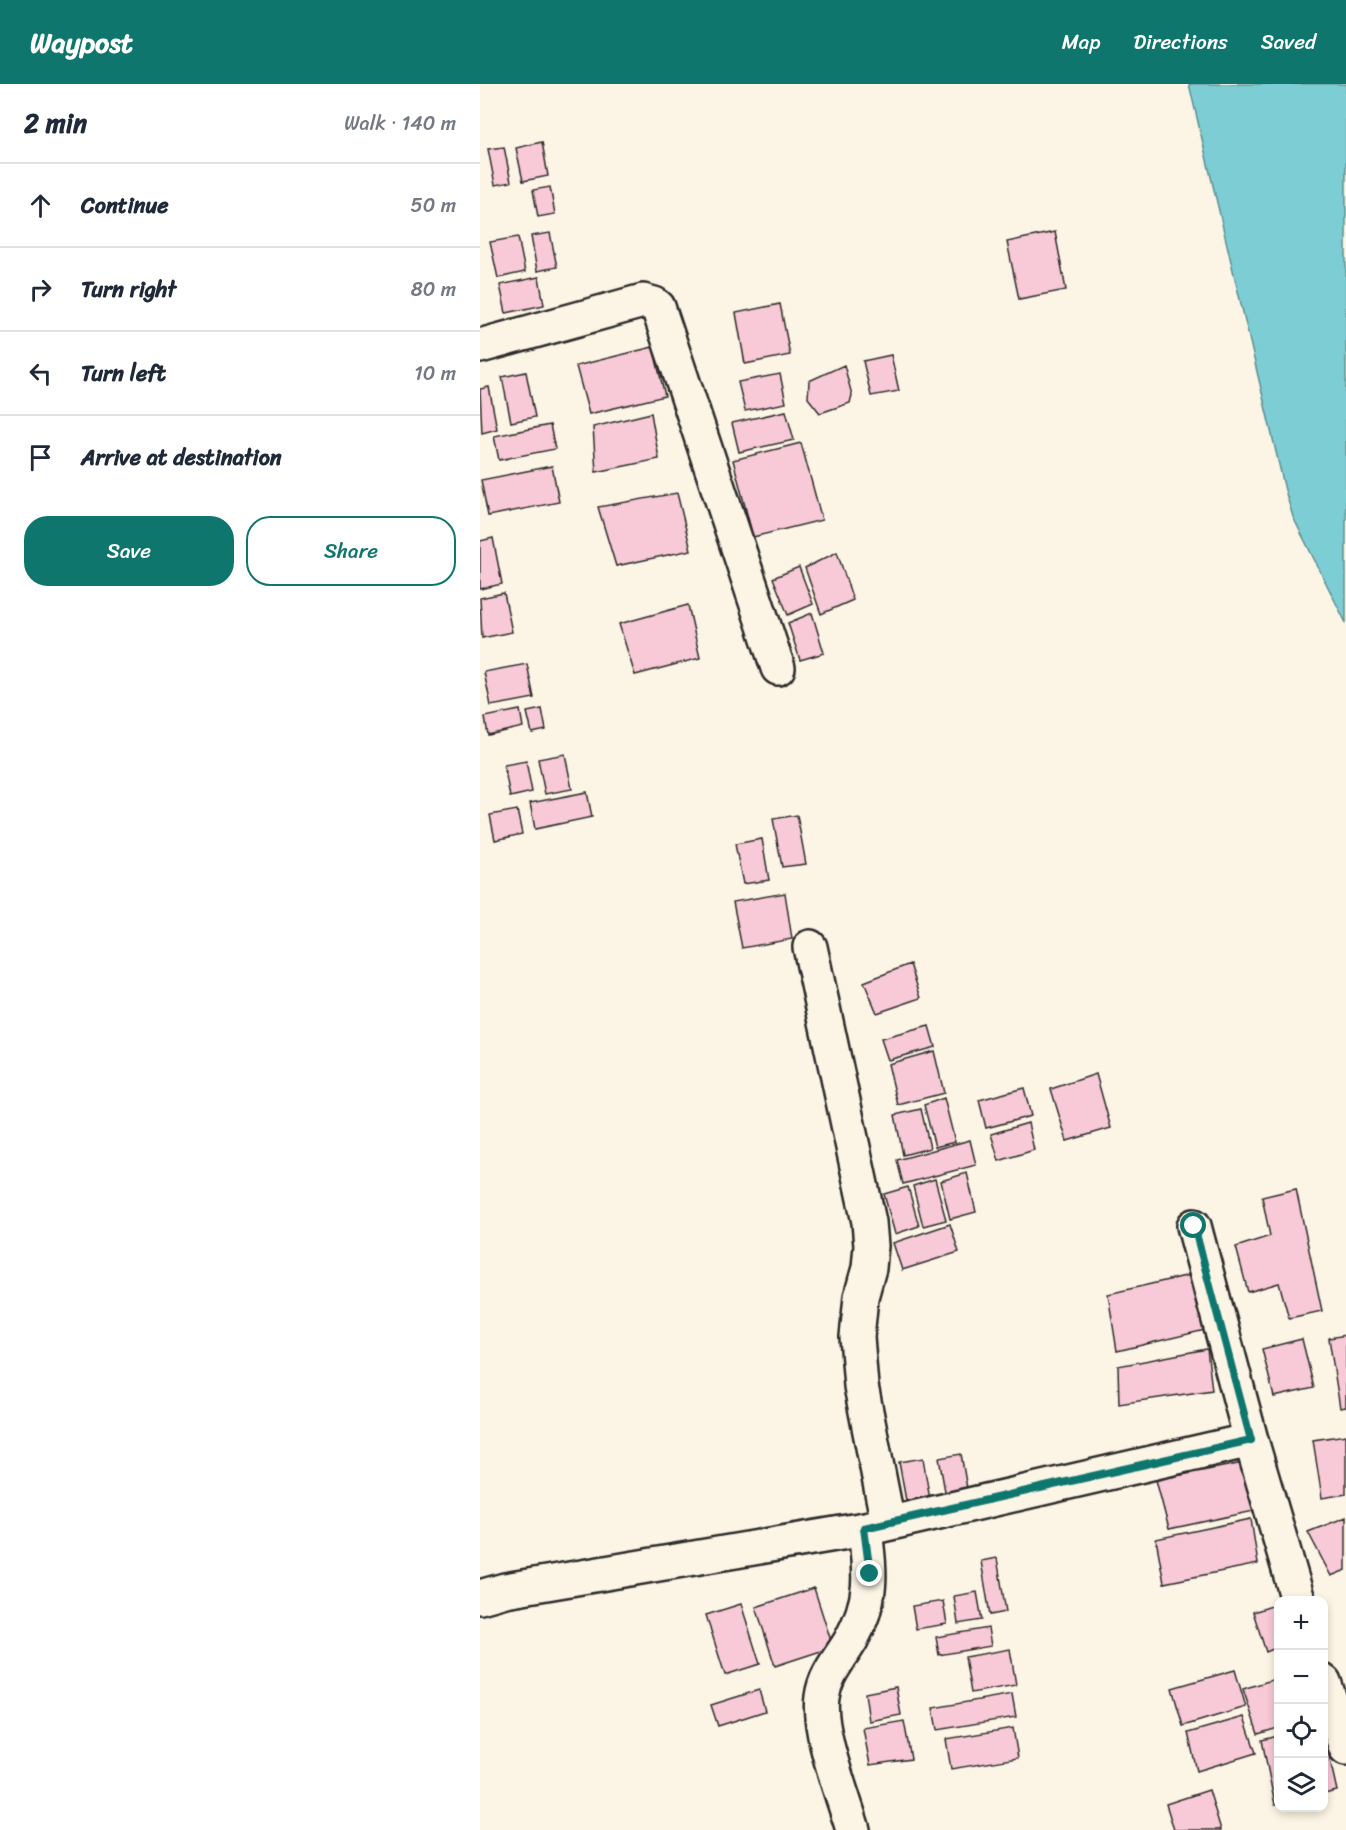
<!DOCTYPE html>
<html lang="en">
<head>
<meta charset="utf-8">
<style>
  body { margin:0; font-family:Sriracha,sans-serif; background:#f6f6f7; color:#1f2937 }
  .controls { position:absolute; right:18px; bottom:18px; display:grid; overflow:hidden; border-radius:12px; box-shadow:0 3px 9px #0003 }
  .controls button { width:54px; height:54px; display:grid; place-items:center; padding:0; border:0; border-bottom:2px solid #e0e1e3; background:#fff; color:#1f2937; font:30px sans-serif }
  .stop { position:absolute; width:18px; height:18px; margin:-14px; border:4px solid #0f766e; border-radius:50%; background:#fff }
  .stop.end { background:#0f766e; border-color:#fff; box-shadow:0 2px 6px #0008 }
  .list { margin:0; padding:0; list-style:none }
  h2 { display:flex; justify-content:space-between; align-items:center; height:78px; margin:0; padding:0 24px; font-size:26px }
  h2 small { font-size:20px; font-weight:400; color:#747a83 }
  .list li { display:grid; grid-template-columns:39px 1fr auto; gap:18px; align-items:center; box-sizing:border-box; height:84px; padding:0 24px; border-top:2px solid #e0e1e3 }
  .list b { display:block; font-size:22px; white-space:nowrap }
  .list em { font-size:20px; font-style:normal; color:#747a83 }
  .actions { display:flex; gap:12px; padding:18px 24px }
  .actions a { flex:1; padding:14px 0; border:2px solid #0f766e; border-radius:24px; text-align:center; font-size:21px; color:#0f766e }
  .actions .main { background:#0f766e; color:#fff }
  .icon { flex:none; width:33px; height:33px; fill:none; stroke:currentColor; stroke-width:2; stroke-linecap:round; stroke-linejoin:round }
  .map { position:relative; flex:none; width:866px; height:1746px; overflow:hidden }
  header { display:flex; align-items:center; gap:36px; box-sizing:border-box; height:84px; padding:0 30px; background:#0f766e; color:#fff }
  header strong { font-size:28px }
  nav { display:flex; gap:33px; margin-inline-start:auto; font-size:21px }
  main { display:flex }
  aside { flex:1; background:#fff }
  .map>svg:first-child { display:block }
  .water { fill:#7dced4; stroke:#5c8d90; stroke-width:1.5 }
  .building { fill:#f8c9d6; stroke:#2b2b2b; stroke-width:1.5 }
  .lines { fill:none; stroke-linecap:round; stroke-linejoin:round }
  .minor-casing { stroke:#2b2b2b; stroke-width:38 }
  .minor { stroke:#fcf5e5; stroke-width:33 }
  .route { stroke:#0f766e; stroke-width:8 }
</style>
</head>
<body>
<header>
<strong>Waypost</strong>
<nav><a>Map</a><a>Directions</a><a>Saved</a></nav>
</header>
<main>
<aside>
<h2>2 min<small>Walk · 140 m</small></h2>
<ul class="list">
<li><svg class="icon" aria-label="ahead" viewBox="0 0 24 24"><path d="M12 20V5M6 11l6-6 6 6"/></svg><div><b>Continue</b></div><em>50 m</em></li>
<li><svg class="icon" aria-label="right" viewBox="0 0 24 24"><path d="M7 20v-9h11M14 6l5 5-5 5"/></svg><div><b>Turn right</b></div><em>80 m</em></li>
<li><svg class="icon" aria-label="left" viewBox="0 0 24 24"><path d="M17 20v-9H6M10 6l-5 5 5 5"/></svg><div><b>Turn left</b></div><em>10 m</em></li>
<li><svg class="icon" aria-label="arrive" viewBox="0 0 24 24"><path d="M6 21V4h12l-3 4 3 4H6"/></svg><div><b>Arrive at destination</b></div></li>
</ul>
<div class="actions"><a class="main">Save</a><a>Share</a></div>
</aside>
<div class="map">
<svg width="866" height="1746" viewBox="0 0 866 1746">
  <rect width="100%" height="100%" fill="#fcf5e5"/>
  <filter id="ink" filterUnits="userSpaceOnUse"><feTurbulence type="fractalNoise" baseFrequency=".0167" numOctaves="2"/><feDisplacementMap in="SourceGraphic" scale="12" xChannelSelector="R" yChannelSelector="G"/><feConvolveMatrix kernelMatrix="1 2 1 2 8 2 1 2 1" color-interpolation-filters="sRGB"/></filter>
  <g filter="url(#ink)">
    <path class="water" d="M709 0H866V539L813 433 805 406Z"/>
    <path class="building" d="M62 58 68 92 43 97 36 64Z
      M24 63 31 98 15 101 8 65Z
      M70 103 75 130 58 133 53 106Z
      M575 148 586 206 539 215 527 158Z
      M70 149 77 183 57 187 51 152Z
      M38 153 45 188 18 194 10 158Z
      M59 193 64 221 26 229 20 201Z
      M300 220 310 271 265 280 256 229Z
      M173 263 185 312 109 330 96 282Z
      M411 271 419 307 391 312 383 277Z
      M364 281 372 311 370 319 340 329 328 314 329 297Z
      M46 288 55 333 31 338 22 293Z
      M300 290 306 319 265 327 258 298Z
      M9 303 17 345 2 349 0 305Z
      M306 327 314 356 259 368 252 339Z
      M171 329 179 375 116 388 113 343Z
      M70 341 75 365 19 376 14 352Z
      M321 359 342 436 273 453 253 376Z
      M72 382 79 418 8 432 1 396Z
      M197 409 211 466 136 482 118 423Z
      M13 454 22 500 0 505V457Z
      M357 468 373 516 341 530 325 484Z
      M319 483 333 520 308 531 293 494Z
      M24 509 32 548 2 554 0 514Z
      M208 521 220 574 155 591 139 540Z
      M332 529 344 569 320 576 308 539Z
      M47 580 54 614 11 622 4 588Z
      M62 625 66 646 52 649 47 628Z
      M40 626 43 643 8 651 5 633Z
      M85 670 92 705 65 710 58 675Z
      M46 677 52 708 30 713 24 681Z
      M107 708 112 733 55 745 50 719Z
      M37 726 42 750 15 756 10 731Z
      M317 731 326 780 302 783 293 735Z
      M282 755 289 796 263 800 255 760Z
      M305 809 312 855 262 864 253 818Z
      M430 880 441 914 397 929 384 898Z
      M449 942 455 963 408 976 401 955Z
      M454 967 464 1009 418 1021 408 980Z
      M616 990 631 1044 587 1057 571 1005Z
      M544 1004 551 1032 506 1044 499 1016Z
      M464 1014 475 1058 455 1063 444 1021Z
      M441 1025 450 1064 423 1071 415 1031Z
      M548 1039 554 1066 519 1077 511 1050Z
      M490 1056 496 1081 423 1100 417 1076Z
      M487 1089 496 1128 470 1135 461 1097Z
      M455 1095 466 1136 443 1142 433 1102Z
      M428 1103 439 1142 415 1150 404 1110Z
      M816 1105 842 1227 809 1234 799 1199 768 1208 756 1163 790 1152 782 1113Z
      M470 1140 479 1168 422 1186 413 1159Z
      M710 1191 725 1246 637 1267 628 1210Z
      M866 1251V1323L860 1324 849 1254Z
      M822 1255 834 1304 794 1313 782 1265Z
      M727 1265 732 1306 639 1320 638 1282Z
      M866 1351V1410L842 1414 833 1356Z
      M481 1370 488 1410 466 1413 459 1374Z
      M443 1374 452 1428 429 1433 419 1378Z
      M763 1379 774 1427 689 1445 676 1396Z
      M866 1433V1486L851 1492 828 1448Z
      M771 1435 778 1480 684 1499 676 1455Z
      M517 1474 526 1528 510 1531 501 1477Z
      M334 1504 353 1563 295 1582 276 1523Z
      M497 1508 502 1536 478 1540 474 1512Z
      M463 1517 467 1540 436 1545 432 1522Z
      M261 1520 280 1580 245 1591 226 1531Z
      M798 1520V1563L786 1568 773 1528Z
      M508 1544 511 1562 459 1571 456 1553Z
      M530 1565 536 1601 491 1609 485 1573Z
      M755 1586 766 1623 703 1642 692 1604Z
      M798 1594V1644L778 1650 763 1605Z
      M416 1603 421 1631 389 1637 385 1609Z
      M279 1606 285 1627 238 1642 231 1621Z
      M532 1610 536 1633 457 1646 453 1624Z
      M764 1633 776 1669 717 1687 708 1649Z
      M424 1637 431 1675 390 1681 383 1644Z
      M533 1644 538 1674 471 1685 466 1655Z
      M844 1649 857 1707 844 1710Z
      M798 1652V1720L795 1721 782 1656Z
      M729 1706 741 1746H694L686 1720Z"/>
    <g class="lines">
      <defs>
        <path id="minor" d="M0 262 163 217 174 220 178 223 298 584
          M330 863 389 1138 391 1162 389 1184 381 1213 377 1253 381 1302 408 1439
          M714 1142 771 1356 818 1516
          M0 1513 25 1506 385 1445 771 1356
          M844 1598 866 1664
          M373 1746C363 1711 337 1647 342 1613 345 1590 360 1575 371 1556 394 1514 390 1489 385 1445"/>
      </defs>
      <use href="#minor" class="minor-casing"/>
      <use href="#minor" class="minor"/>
    </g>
  </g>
  <g class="lines" filter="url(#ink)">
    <path class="route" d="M390 1490 384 1444 771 1356 714 1142"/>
  </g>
</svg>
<div class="controls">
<button>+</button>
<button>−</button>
<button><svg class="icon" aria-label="locate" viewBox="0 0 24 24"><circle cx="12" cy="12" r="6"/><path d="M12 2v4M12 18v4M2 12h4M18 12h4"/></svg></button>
<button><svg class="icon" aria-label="layers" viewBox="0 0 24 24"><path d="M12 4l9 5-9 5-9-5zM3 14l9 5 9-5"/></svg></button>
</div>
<div class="stop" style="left:714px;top:1142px"></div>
<div class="stop end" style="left:390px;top:1490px"></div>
</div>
</main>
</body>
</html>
